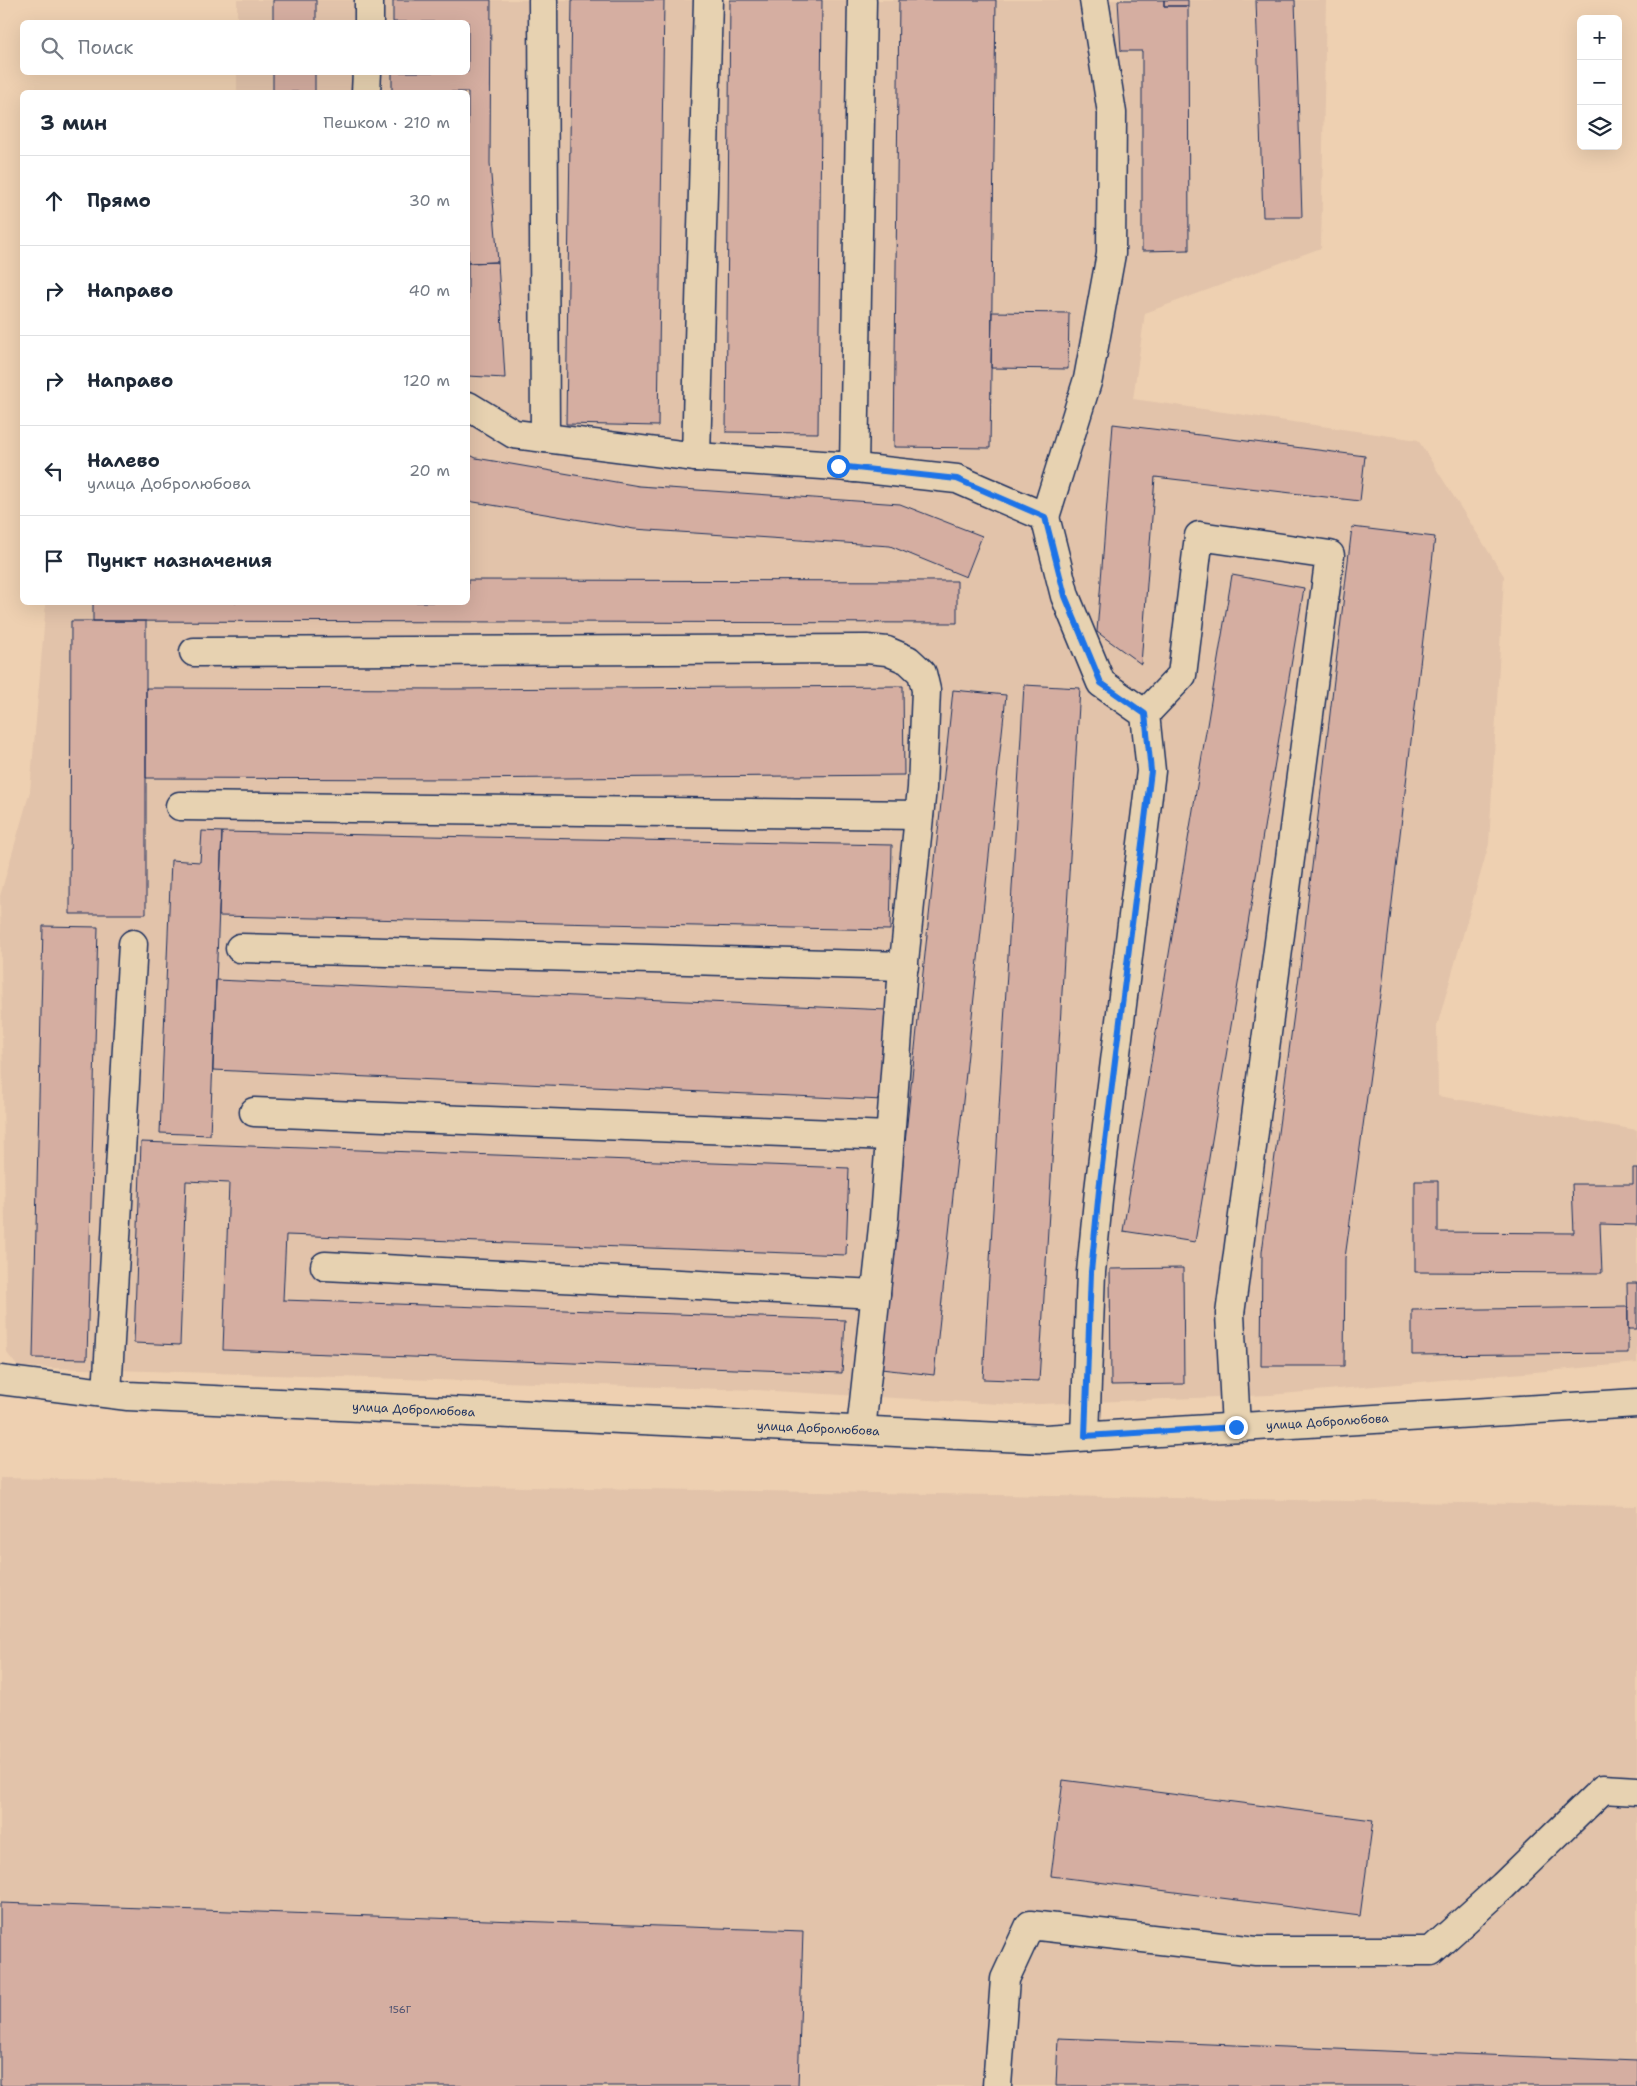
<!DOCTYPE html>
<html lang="ru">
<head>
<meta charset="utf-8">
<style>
  body { margin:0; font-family:"Shantell Sans",sans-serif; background:#f6f6f7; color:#1f2937 }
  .controls { position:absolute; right:15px; top:15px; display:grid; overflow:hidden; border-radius:8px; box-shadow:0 5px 20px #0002 }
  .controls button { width:45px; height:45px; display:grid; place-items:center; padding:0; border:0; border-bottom:1px solid #e0e1e3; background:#fff; color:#1f2937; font:25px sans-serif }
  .stop { position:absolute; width:15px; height:15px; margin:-11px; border:4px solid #1a73e8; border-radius:50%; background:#fff }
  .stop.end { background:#1a73e8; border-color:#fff; box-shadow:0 1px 5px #0008 }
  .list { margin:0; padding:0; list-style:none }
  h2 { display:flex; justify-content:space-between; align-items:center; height:65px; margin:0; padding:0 20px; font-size:21px }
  h2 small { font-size:16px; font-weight:400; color:#747a83 }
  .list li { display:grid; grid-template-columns:32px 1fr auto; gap:15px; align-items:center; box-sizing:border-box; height:90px; padding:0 20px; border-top:1px solid #e0e1e3 }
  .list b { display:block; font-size:19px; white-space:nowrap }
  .list p { margin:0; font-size:16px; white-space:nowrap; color:#747a83 }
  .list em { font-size:16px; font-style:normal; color:#747a83 }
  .icon { flex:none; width:28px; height:28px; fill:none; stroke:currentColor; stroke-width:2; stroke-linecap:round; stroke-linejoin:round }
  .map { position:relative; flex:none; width:1637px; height:2086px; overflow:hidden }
  .search { position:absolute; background:#fff; box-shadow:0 5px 20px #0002; left:20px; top:20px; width:450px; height:55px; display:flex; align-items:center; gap:12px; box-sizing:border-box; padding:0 18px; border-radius:8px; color:#747a83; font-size:19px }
  .panel { position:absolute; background:#fff; box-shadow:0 5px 20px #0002; left:20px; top:90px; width:450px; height:515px; border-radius:8px }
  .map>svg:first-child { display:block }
  .built { fill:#e2c3aa }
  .building { fill:#d5aea1; stroke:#1b2f5e }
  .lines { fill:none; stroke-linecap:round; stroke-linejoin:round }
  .minor-casing { stroke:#1b2f5e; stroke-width:31 }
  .minor { stroke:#e7d2b1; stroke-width:28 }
  .route { stroke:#1a73e8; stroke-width:6 }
  .labels { text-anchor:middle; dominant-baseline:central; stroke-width:5; stroke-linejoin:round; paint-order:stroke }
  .number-label { font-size:10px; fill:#4a4f6f }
  .street-label { font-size:12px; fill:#1b2f5e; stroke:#e7d2b1 }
</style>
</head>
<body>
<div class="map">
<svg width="1637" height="2086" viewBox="0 0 1637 2086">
  <rect width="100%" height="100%" fill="#eed0b1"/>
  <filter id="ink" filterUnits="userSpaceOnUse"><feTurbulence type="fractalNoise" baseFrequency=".02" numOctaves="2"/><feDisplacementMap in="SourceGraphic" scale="10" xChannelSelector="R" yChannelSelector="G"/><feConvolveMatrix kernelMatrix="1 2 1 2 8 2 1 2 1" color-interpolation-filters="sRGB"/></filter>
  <g filter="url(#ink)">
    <path class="built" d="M237 0H1326L1321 248 1145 313 1133 399 1418 440 1504 576 1489 844 1437 1026 1438 1096 1637 1130V1363L1270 1395 1016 1405 756 1390 18 1367 7 1353 0 896 30 791 46 603 468 602V92H237V73L468 72V22H237Z
      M0 1478 1637 1506V2086H0Z"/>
    <path class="building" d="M273 0H316V22H273Z
      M393 0H491L490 163 498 262 468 263V92H392V72H468V22H393Z
      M572 0H664L658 426 566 424Z
      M730 0H822L818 433 726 432Z
      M899 0H996L990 448 894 447Z
      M1118 0H1164V6H1188L1189 250 1142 251V51H1121Z
      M1164 0H1188V6H1164Z
      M1256 0H1295L1302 217H1263Z
      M273 72H315V92H273Z
      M498 262 505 378 468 376V263Z
      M992 312 1069 313 1068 369 991 368Z
      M1113 424 1365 456 1360 501 1155 477 1141 664 1097 632Z
      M468 454 476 458 639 486 900 504 982 536 966 577 890 546 634 529 468 501Z
      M1352 527 1435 537 1383 979 1345 1258 1344 1366H1261L1262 1252 1300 969Z
      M1232 575 1304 588 1195 1242 1123 1231Z
      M468 580 957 581V623L93 621V602H468Z
      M71 621H146V914H70Z
      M1024 685 1080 688 1039 1381 983 1379Z
      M903 686 904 775 452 779 146 778V688L452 689Z
      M953 690 1006 695 934 1375 881 1369Z
      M202 831 222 832 210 1135 160 1133 171 860 200 862Z
      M222 832 892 845 890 930 219 916Z
      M43 926 98 927 87 1359 33 1358Z
      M216 980 887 1010 883 1100 213 1070Z
      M141 1142 849 1168 846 1255 286 1235 283 1300 845 1320 842 1373 223 1350 229 1183 186 1181 180 1345 134 1343Z
      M1633 1168H1637V1225L1600 1224 1602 1273 1415 1272V1181H1438V1232L1574 1233 1572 1184H1633Z
      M1183 1268 1184 1384 1111 1385 1110 1269Z
      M1627 1283H1637V1329H1628Z
      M1628 1307V1353L1412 1355V1310Z
      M1063 1780 1373 1820 1360 1916 1051 1876Z
      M0 1903 803 1931 798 2086H0Z
      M1058 2038 1637 2061V2086H1056Z"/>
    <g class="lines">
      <defs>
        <g id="minor">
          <path d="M543 0 545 438"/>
          <path d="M369 22V0"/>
          <path d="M366 92 367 72"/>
          <path d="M468 406 514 434 696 457 838 466 957 479 1045 517 1065 596 1101 683 1145 714 1151 771 1099 1190 1091 1272 1085 1436"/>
          <path d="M696 457 708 0"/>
          <path d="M854 468 862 0"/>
          <path d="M1045 517 1088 379 1111 254 1112 113 1094 0"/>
          <path d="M194 652 867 649 887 651 908 660 922 673 926 690 922 788 902 981 884 1218 861 1430"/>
          <path d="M1145 714 1182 675 1199 536 1330 555 1230 1314 1236 1427"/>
          <path d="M180 806 919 815"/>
          <path d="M240 948 904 966"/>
          <path d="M254 1112 890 1136"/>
          <path d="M325 1266 876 1294"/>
          <path id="s1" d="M0 1380 128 1396 1045 1439 1637 1403"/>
          <path d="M107 1393 133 944"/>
          <path d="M997 2086 1005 1979 1030 1925 1256 1951H1431L1503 1886 1603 1789 1637 1791"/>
        </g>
      </defs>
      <use href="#minor" class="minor-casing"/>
      <use href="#minor" class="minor"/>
    </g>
  </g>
  <g class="lines" filter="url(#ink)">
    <path class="route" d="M838 466 957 479 1045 517 1065 596 1101 683 1145 714 1151 771 1099 1190 1091 1272 1085 1436 1236 1427"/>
  </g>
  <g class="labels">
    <g class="number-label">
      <text x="400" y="2009">156Г</text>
    </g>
    <g class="street-label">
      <text stroke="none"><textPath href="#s1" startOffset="415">улица Добролюбова</textPath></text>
      <text stroke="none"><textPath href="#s1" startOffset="1330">улица Добролюбова</textPath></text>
      <text stroke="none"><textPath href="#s1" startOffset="820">улица Добролюбова</textPath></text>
    </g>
  </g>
</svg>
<div class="controls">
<button>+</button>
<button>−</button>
<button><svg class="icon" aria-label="layers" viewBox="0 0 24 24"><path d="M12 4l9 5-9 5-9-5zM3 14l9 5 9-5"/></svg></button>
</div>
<div class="stop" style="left:838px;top:466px"></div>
<div class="stop end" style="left:1236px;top:1427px"></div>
<div class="search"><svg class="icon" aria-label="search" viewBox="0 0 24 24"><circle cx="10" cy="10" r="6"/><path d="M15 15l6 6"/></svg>Поиск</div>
<section class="panel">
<h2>3 мин<small>Пешком · 210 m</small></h2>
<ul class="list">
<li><svg class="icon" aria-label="ahead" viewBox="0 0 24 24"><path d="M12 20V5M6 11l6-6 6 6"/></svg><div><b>Прямо</b></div><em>30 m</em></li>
<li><svg class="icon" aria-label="right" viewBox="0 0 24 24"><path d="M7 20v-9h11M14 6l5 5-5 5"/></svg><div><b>Направо</b></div><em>40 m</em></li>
<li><svg class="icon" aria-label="right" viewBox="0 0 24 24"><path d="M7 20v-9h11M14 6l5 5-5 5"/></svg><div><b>Направо</b></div><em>120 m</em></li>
<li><svg class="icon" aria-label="left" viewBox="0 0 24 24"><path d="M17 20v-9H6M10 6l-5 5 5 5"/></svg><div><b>Налево</b><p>улица Добролюбова</p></div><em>20 m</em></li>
<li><svg class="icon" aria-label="arrive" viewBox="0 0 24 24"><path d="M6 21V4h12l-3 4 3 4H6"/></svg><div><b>Пункт назначения</b></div></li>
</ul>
</section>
</div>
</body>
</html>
